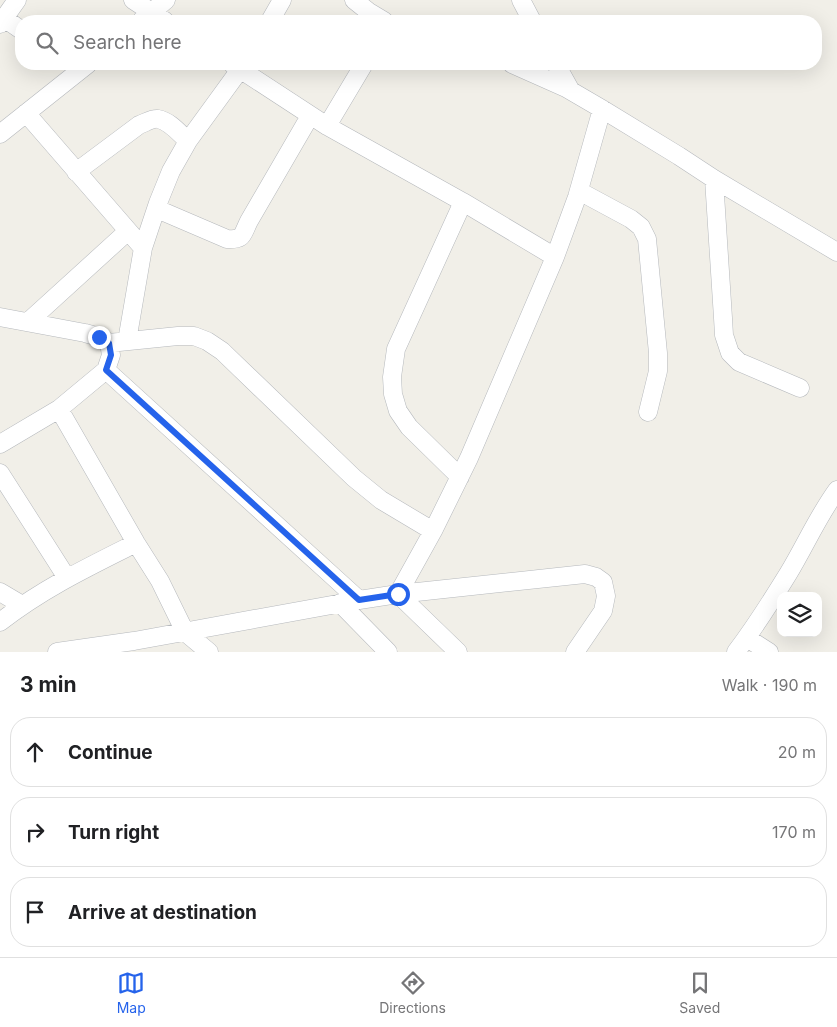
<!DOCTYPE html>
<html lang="en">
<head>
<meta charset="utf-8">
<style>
  body { margin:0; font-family:Inter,sans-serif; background:#f2f2f2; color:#202124 }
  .controls { position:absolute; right:15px; bottom:15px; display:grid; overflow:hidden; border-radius:10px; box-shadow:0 5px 20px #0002 }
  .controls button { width:45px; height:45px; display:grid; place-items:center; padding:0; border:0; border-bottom:1px solid #e0e0e0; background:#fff; color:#202124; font:25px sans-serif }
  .stop { position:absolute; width:15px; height:15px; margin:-11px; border:4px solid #2563eb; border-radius:50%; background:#fff }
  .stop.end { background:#2563eb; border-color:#fff; box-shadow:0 1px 5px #0008 }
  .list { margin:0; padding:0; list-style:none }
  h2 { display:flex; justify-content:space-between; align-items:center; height:65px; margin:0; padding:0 20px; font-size:21px }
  h2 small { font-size:16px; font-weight:400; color:#757577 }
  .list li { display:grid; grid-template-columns:32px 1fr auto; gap:15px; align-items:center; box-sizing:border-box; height:70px; margin:0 10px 10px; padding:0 10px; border:1px solid #e0e0e0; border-radius:20px }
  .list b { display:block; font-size:19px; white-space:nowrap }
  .list em { font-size:16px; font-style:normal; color:#757577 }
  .icon { flex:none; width:28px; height:28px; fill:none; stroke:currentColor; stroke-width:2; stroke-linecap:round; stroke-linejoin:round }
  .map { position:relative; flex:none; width:837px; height:652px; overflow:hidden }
  .search { position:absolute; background:#fff; box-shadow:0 5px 20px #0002; left:15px; right:15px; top:15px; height:55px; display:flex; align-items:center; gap:12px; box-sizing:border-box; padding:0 18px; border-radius:20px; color:#757577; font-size:19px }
  .sheet { height:305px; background:#fff }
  nav { display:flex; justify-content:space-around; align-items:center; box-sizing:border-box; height:70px; border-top:1px solid #e0e0e0; background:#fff; font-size:14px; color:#757577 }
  nav a { display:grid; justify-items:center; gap:2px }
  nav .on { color:#2563eb }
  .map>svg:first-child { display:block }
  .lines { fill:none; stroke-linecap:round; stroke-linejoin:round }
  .street-casing { stroke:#b5b8bc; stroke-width:19 }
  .street { stroke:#fff; stroke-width:18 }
  .route { stroke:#2563eb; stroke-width:6 }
</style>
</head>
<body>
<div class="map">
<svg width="837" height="652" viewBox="0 0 837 652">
  <rect width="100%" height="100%" fill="#f1efe8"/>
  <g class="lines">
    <defs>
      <path id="street" d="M133 0 165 21
        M354 0 369 12 384 21
        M521 0 532 21
        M4 18 21 30
        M141 21 166 0
        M270 21 282 0
        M0 24 17 0
        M232 64 327 126 463 202 555 257
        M512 64 566 88 602 109 679 156 714 179 837 252
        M556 64 571 91
        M26 113 143 248
        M327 126 364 64
        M0 134 88 64
        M76 172 139 125C145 123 152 118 158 119 170 121 180 134 188 141
        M714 179 723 318 724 335 730 353 739 362 800 388
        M579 191 631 219 641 227 647 239 658 353V371L648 412
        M157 209 227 239C244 240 242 235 249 221L310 116
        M0 317 85 333 99 337 109 343 111 355 106 370 59 409 0 444
        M28 322 128 231
        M127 341 143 248 158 203 171 171 188 141 244 64
        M109 343 178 336H194L207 341 222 351 354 478 381 500 433 531
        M106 370 359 600
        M59 409 136 543 160 581 185 632 209 652
        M0 473 67 578
        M460 477 409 427 398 411 393 394 392 377 396 349 463 202
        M0 592 22 605
        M398 594 585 574 596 577 603 582 606 596 603 611 575 652
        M398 594 458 652
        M340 603 388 652
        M0 622C42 589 88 567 136 543
        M747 638 769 652
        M57 652 134 641 359 600 398 594 433 531 469 458 555 257 577 197 602 109
        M736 652C755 627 772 600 788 574 805 546 818 516 837 490"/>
    </defs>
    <use href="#street" class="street-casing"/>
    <use href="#street" class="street"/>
  </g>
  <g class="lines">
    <path class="route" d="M99 337 109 343 111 355 106 370 359 600 398 594"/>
  </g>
</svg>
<div class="controls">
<button><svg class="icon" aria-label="layers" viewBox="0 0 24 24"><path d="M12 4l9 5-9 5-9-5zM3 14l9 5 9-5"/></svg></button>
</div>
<div class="stop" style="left:398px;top:594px"></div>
<div class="stop end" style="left:99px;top:337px"></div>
<div class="search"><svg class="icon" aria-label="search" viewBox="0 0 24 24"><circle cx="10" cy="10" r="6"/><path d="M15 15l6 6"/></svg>Search here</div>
</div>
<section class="sheet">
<h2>3 min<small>Walk · 190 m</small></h2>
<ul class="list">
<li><svg class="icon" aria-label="ahead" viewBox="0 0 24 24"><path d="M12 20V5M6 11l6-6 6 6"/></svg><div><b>Continue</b></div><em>20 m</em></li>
<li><svg class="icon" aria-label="right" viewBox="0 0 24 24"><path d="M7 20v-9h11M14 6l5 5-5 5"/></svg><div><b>Turn right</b></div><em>170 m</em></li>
<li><svg class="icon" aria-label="arrive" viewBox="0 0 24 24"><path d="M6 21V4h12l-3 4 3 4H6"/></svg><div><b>Arrive at destination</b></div></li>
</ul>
</section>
<nav>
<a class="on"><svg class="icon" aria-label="map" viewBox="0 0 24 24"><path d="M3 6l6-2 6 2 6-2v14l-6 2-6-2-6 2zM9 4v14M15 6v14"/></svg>Map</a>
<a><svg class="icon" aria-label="directions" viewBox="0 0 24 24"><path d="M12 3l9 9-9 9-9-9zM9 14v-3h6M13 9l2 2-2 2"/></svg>Directions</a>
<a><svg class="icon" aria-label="saved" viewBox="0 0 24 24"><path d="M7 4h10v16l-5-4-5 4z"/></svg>Saved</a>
</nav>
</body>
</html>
